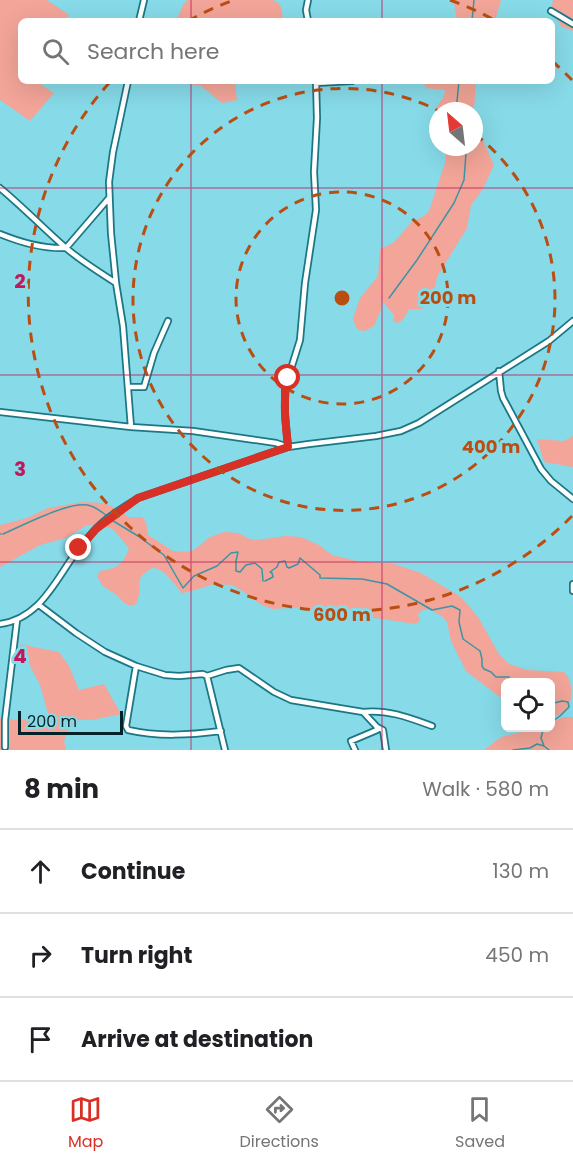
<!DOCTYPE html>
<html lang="en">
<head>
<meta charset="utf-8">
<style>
  body { margin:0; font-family:Poppins,sans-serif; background:#f2f2f2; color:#202124 }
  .controls { position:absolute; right:18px; bottom:18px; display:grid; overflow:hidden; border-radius:9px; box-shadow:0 6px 24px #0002 }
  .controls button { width:54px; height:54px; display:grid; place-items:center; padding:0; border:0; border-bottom:2px solid #e0e0e0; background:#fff; color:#202124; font:30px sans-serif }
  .compass { position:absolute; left:429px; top:102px; width:54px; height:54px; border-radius:50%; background:#fff; box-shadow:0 6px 24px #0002; rotate:332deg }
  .scale { position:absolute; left:18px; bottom:15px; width:105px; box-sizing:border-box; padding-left:6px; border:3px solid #002329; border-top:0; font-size:16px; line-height:21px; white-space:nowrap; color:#002329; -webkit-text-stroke:4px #87dae8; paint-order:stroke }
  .stop { position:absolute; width:18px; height:18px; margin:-14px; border:4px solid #d93025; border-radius:50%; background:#fff }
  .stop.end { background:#d93025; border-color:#fff; box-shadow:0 2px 6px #0008 }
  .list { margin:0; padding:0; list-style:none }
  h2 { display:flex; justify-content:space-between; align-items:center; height:78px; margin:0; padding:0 24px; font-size:26px }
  h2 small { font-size:20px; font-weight:400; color:#757577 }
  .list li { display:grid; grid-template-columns:39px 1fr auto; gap:18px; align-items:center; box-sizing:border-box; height:84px; padding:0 24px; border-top:2px solid #e0e0e0 }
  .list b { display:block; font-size:22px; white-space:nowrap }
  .list em { font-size:20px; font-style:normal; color:#757577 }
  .icon { flex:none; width:33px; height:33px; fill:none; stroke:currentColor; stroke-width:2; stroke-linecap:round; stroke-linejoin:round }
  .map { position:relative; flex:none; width:573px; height:750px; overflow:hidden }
  .search { position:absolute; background:#fff; box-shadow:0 6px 24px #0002; left:18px; right:18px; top:18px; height:66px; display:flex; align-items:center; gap:15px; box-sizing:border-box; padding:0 21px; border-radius:9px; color:#757577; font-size:22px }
  .sheet { height:330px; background:#fff }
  nav { display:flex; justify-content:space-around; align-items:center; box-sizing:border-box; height:84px; border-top:2px solid #e0e0e0; background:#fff; font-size:16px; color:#757577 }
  nav a { display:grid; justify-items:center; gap:3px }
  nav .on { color:#d93025 }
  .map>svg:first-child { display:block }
  .green { fill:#f2a598 }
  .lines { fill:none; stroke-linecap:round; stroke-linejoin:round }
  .stream { stroke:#3b95a4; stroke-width:1.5 }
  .minor-casing { stroke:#1b7784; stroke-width:8 }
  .minor { stroke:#fff; stroke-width:4.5 }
  .route { stroke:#d93025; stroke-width:8 }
  .grid { fill:none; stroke:#c2185b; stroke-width:1.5; stroke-opacity:0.55 }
  .ring { fill:none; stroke:#ba4e12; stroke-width:3; stroke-dasharray:10 8 }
  .grid-label { font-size:20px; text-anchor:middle; font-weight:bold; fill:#c2185b; stroke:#87dae8; stroke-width:6; stroke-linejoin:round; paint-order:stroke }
  .centre { fill:#ba4e12; stroke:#87dae8; stroke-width:3 }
  .ring-label { font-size:18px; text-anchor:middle; font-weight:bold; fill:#ba4e12; stroke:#87dae8; stroke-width:6; stroke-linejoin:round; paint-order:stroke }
</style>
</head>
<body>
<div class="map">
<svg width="573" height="750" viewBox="0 0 573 750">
  <rect width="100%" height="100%" fill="#87dae8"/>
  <path class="green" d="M0 0H47L69 15 65 21H21V81H36L54 93 30 121 0 100Z
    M187 0H273L280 4 283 17 278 21H176L183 5Z
    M453 0H501L495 21H457L454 3Z
    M553 0H573V31L562 27 551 11Z
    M172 81H235L237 100 222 103 201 86Z
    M424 81H476L474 109 475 123 494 165 483 189 471 205 467 228 437 277 433 298 422 309H409C405 316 402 325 393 322L394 315 382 301V307L374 326 365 331 358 330 355 325 353 318 360 298 378 276 380 249 393 243 412 222 424 216 429 211 445 163 447 147H474V111H438V121C431 104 444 104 445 90L425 88Z
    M573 436V467L544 462 537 439 564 441Z
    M82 502 103 503 116 508 128 517H142L146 522 148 535 173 551 187 552 194 550 210 537 224 532 238 533 250 539 257 540 286 536 301 537 319 545 332 555 357 561 394 564 421 573 461 597 478 617 499 654 509 664 527 670 564 672C573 681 573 697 568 708 564 713 556 716 551 719L550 682H506L505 701 466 671 451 641 447 622 443 617 432 610H423L418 614 420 621 415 624 376 618 348 621 336 619 304 607 272 609 260 604 244 592 232 585 214 584 188 592 182 593 165 573 154 567C130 580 145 584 136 604L131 606C123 604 121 598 115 594 104 586 104 589 97 576L100 571C118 568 123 565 129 548L113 529 100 525H87L66 538 40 545 0 567V525L27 518 48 508Z
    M19 644 59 652 69 666 79 690 104 684 121 714 92 720H79L69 729 64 741 66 750H0V718L20 720 49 717 40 685Z
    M564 717H573V750H484L501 737 537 728H550L551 722Z"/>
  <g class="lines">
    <path class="stream" d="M472 21 474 0
      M456 111 459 81
      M389 298 417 260 454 203 464 180 466 153 464 147
      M110 519 138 536 164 555 183 588 194 576 217 566 231 553 238 552 236 561V571L240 572 246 565 255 563 262 569 263 581
      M0 534H1
      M3 534C22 526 72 499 91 506 97 508 102 512 107 516
      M265 581 273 577 272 573 270 572 277 567 279 562 285 561 287 567 289 568 298 564 300 558 320 575V578L362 579 387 584 432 610 452 606 460 610 459 622 463 639 480 651 482 659V666L484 669 491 672 496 677H509L511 682
      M550 704 562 701 568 702 569 707 560 716 550 723
      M542 728 543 730 541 738 544 746
      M513 750 530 748 537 744 544 746 549 750"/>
    <defs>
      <path id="minor" d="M551 11 573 24
        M139 21 144 0
        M308 21 306 10 308 0
        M128 81 113 152 109 182 111 233 116 283 123 326 131 427
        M316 83 352 81
        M0 188C23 207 43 228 66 248 81 261 99 272 116 283
        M0 234C22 243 43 249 66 248L109 198
        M499 371 501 391 503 398 541 469 551 481 573 499
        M128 387H144L154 353 168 321
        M0 412 131 427 193 431 276 443 288 447
        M288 447 285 415V388L300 340 305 283 316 210 314 172 317 118 316 81
        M573 584V591
        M39 605 76 633 105 652 136 666 165 675 179 676 203 674 207 676 225 750
        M0 624C36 619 52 588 70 561 77 551 85 541 93 532 105 518 123 508 138 498L288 447 309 444 376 436 401 431 419 423 549 341 573 321
        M136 666 126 726 128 730C159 737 189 735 221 731
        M207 676 226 670 239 668 274 692 291 700 363 712 377 727 383 730 386 750
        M363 712C387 709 410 718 432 726
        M5 747V720L17 620
        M355 750 351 741 377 730V727"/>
    </defs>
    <use href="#minor" class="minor-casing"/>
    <use href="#minor" class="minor"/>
  </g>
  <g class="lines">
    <path class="route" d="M79 548 96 529 138 498 288 447C286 425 282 401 288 378"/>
  </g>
  <path class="grid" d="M191 0V21M382 0V21M191 81V750M382 81V750M0 188H573M0 375H573M0 562H573"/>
  <g class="ring">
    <circle cx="342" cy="298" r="106"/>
    <path d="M475 134A211 211 0 1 1 439 111"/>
    <path d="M572 516A317 317 0 0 1 110 82M188 21A317 317 0 0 1 234 0M450 0A317 317 0 0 1 496 21M552 61A317 317 0 0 1 572 80"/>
  </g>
  <g class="grid-label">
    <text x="20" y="288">2</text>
    <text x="20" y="476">3</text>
    <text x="20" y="663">4</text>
  </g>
  <circle cx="342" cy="298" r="9" class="centre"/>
  <g class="ring-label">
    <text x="448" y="304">200 m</text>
    <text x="491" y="453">400 m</text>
    <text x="342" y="621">600 m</text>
  </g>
</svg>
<div class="controls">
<button><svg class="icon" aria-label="locate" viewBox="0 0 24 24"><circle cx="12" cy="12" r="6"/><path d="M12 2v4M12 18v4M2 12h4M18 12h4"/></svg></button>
</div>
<svg class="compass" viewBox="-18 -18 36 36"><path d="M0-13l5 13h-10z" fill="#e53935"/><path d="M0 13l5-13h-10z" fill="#757577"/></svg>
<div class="scale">200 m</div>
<div class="stop" style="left:288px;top:378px"></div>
<div class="stop end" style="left:79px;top:548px"></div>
<div class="search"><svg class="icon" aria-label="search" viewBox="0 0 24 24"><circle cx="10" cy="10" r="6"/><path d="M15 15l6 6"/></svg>Search here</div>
</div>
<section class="sheet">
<h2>8 min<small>Walk · 580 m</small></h2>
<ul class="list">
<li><svg class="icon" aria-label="ahead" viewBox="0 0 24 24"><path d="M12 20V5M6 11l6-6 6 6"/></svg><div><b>Continue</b></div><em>130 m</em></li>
<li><svg class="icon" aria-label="right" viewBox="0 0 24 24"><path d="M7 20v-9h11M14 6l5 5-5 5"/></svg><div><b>Turn right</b></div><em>450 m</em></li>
<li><svg class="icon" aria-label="arrive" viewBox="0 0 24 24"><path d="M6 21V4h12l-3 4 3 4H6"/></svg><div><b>Arrive at destination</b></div></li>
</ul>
</section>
<nav>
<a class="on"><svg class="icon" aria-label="map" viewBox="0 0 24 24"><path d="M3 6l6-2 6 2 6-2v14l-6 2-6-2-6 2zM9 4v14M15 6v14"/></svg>Map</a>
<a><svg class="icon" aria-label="directions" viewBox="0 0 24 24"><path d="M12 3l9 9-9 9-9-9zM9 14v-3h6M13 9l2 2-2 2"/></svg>Directions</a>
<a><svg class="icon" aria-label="saved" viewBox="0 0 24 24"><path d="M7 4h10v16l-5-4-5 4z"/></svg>Saved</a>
</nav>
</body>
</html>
